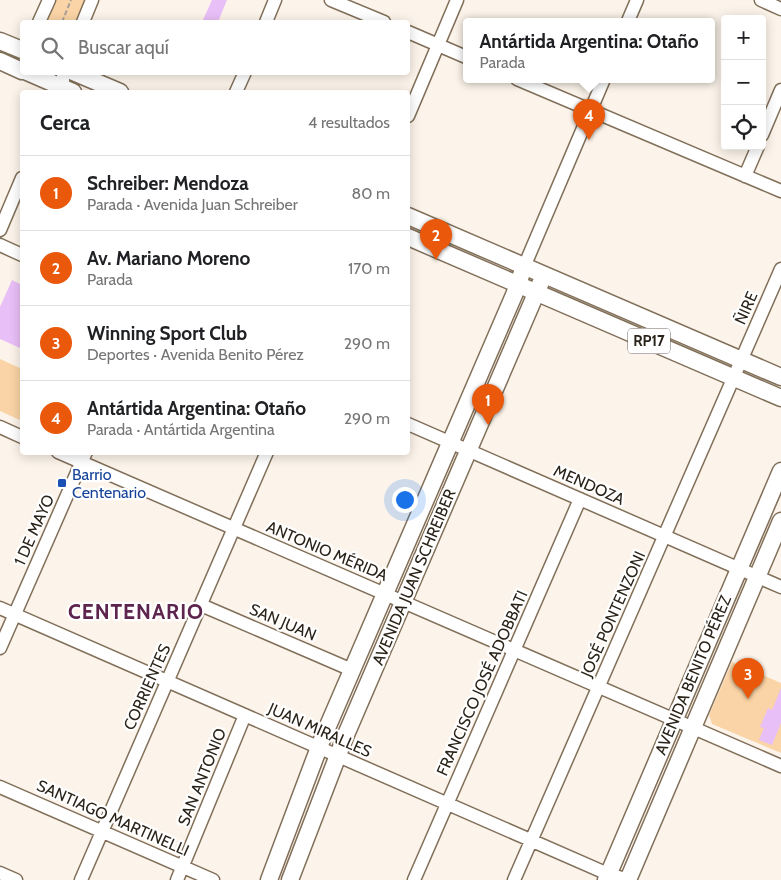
<!DOCTYPE html>
<html lang="es">
<head>
<meta charset="utf-8">
<style>
  body { margin:0; font-family:Cabin,sans-serif; background:#f6f6f6; color:#202124 }
  .controls { position:absolute; right:15px; top:15px; display:grid; overflow:hidden; border-radius:5px; box-shadow:0 2px 12px #0003 }
  .controls button { width:45px; height:45px; display:grid; place-items:center; padding:0; border:0; border-bottom:1px solid #e0e0e0; background:#fff; color:#202124; font:25px sans-serif }
  .you { position:absolute; left:404px; top:499px; width:18px; height:18px; margin:-12px; border:4px solid #fff; border-radius:50%; background:#1a73e8; box-shadow:0 0 0 8px #1a73e833 }
  .badge { display:grid; place-items:center; width:32px; height:32px; border-radius:50%; background:#ea580c; color:#fff; font-size:16px; font-weight:700 }
  .pin { position:absolute; translate:-50% -41px; filter:drop-shadow(0 1px 2px #0008) }
  .pin::after { content:''; position:absolute; top:26px; width:18px; height:15px; background:inherit; clip-path:polygon(0 0,100% 0,50% 100%) }
  .popup { position:absolute; left:463px; top:18px; width:252px; height:65px; box-sizing:border-box; display:grid; place-content:center; border-radius:5px; background:#fff; filter:drop-shadow(0 1px 4px #0005); font-size:16px; white-space:nowrap; color:#757577 }
  .popup b { font-size:19px; color:#202124 }
  .popup::after { content:''; position:absolute; left:50%; top:100%; margin-left:-10px; border:10px solid transparent; border-top-color:#fff }
  .list { margin:0; padding:0; list-style:none }
  h2 { display:flex; justify-content:space-between; align-items:center; height:65px; margin:0; padding:0 20px; font-size:21px }
  h2 small { font-size:16px; font-weight:400; color:#757577 }
  .list li { display:grid; grid-template-columns:32px 1fr auto; gap:15px; align-items:center; box-sizing:border-box; height:75px; padding:0 20px; border-top:1px solid #e0e0e0 }
  .list b { display:block; font-size:19px; white-space:nowrap }
  .list p { margin:0; font-size:16px; white-space:nowrap; color:#757577 }
  .list em { font-size:16px; font-style:normal; color:#757577 }
  .icon { flex:none; width:28px; height:28px; fill:none; stroke:currentColor; stroke-width:2; stroke-linecap:round; stroke-linejoin:round }
  .map { position:relative; flex:none; width:781px; height:880px; overflow:hidden }
  .search { position:absolute; background:#fff; box-shadow:0 2px 12px #0003; left:20px; top:20px; width:390px; height:55px; display:flex; align-items:center; gap:12px; box-sizing:border-box; padding:0 18px; border-radius:5px; color:#757577; font-size:19px }
  .panel { position:absolute; background:#fff; box-shadow:0 2px 12px #0003; left:20px; top:90px; width:390px; height:365px; border-radius:5px }
  .map>svg:first-child { display:block }
  .green { fill:#fad4a6 }
  .building { fill:#e9bff7 }
  .lines { fill:none; stroke-linecap:round; stroke-linejoin:round }
  .minor-casing { stroke:#816f59; stroke-width:15 }
  .major-casing { stroke:#816f59; stroke-width:19 }
  .path { stroke:#a8a096; stroke-width:2; stroke-dasharray:5 2.5; stroke-linecap:butt }
  .minor { stroke:#fff; stroke-width:12 }
  .major { stroke:#fff; stroke-width:16 }
  .transit-dot { fill:#1a4fb4; stroke:#fff; stroke-width:2 }
  .labels { text-anchor:middle; dominant-baseline:central; stroke-width:4.5; stroke-linejoin:round; paint-order:stroke }
  .shield { fill:#fff; stroke:#6a655e; stroke-width:1 }
  .shield-label { font-size:15px; font-weight:bold; fill:#2a2319 }
  .street-label { font-size:16px; fill:#2a2319; stroke:#fff }
  .transit-label { font-size:16px; fill:#164399; stroke:#fff; text-anchor:start }
  .district-label { font-size:21px; font-weight:bold; letter-spacing:1px; fill:#5d244e; stroke:#fff }
</style>
</head>
<body>
<div class="map">
<svg width="781" height="880" viewBox="0 0 781 880">
  <rect width="100%" height="100%" fill="#fcf4ea"/>
  <path class="green" d="M56 0H86L76 22H46Z
    M0 359 22 369V421L0 411Z
    M732 662 781 683V753L712 724 709 715Z"/>
  <path class="building" d="M212 0H227L218 22H202Z
    M12 280 22 285V349L0 339V307Z
    M781 688V723L772 745 759 740 764 728 760 727 768 708 772 710Z"/>
  <g class="lines">
    <defs>
      <path id="minor" d="M331 0 384 22
        M761 0 781 9
        M628 21 637 0
        M39 22 49 0
        M83 22 92 0
        M266 22 275 0
        M408 32 466 57
        M517 79 781 191
        M60 92 63 82V72
        M236 92 245 72
        M408 116 457 0
        M762 135 781 90
        M745 176 758 146
        M0 230 22 178
        M0 245 22 255
        M524 267 604 79
        M408 424 781 587
        M0 427 22 437
        M58 452 781 766
        M201 605 352 670
        M0 608 608 874 629 880
        M0 648 86 452
        M0 787 213 880
        M0 873 16 880
        M81 880 267 452
        M177 880 245 715
        M414 880 580 499
        M514 880 781 269"/>
      <path id="major" d="M0 41 22 50
        M0 61 22 71
        M27 72 73 92
        M73 72 120 92
        M408 216 781 377
        M408 237 781 398
        M269 880 321 742 514 295 524 267
        M290 880 345 737 544 275
        M606 880 781 471
        M628 880 781 521"/>
    </defs>
    <use href="#minor" class="minor-casing"/>
    <use href="#major" class="major-casing"/>
    <path class="path" d="M62 22 71 0"/>
    <use href="#minor" class="minor"/>
    <use href="#major" class="major"/>
  </g>
  <rect class="transit-dot" x="57" y="478" width="10" height="10" rx="2.5"/>
  <g class="labels">
    <rect class="shield" x="628" y="328.5" width="42" height="25" rx="4"/>
    <g class="shield-label">
      <text x="649" y="341">RP17</text>
    </g>
    <g class="street-label">
      <text transform="translate(746 308) rotate(-66)">ÑIRE</text>
      <text transform="translate(589 485) rotate(24)">MENDOZA</text>
      <text transform="translate(34 530) rotate(-66)">1 DE MAYO</text>
      <text transform="translate(327 551) rotate(23)">ANTONIO MÉRIDA</text>
      <text transform="translate(414 577) rotate(-67)">AVENIDA JUAN SCHREIBER</text>
      <text transform="translate(613 614) rotate(-66)">JOSÉ PONTENZONI</text>
      <text transform="translate(283 622) rotate(23)">SAN JUAN</text>
      <text transform="translate(693 675) rotate(-67)">AVENIDA BENITO PÉREZ</text>
      <text transform="translate(482 683) rotate(-66)">FRANCISCO JOSÉ ADOBBATI</text>
      <text transform="translate(147 687) rotate(-66)">CORRIENTES</text>
      <text transform="translate(320 730) rotate(24)">JUAN MIRALLES</text>
      <text transform="translate(202 777) rotate(-68)">SAN ANTONIO</text>
      <text transform="translate(113 818) rotate(24)">SANTIAGO MARTINELLI</text>
    </g>
    <g class="transit-label">
      <text x="72" y="474">Barrio<tspan x="72" dy="18">Centenario</tspan></text>
    </g>
    <g class="district-label">
      <text x="136" y="611">CENTENARIO</text>
    </g>
  </g>
</svg>
<div class="controls">
<button>+</button>
<button>−</button>
<button><svg class="icon" aria-label="locate" viewBox="0 0 24 24"><circle cx="12" cy="12" r="6"/><path d="M12 2v4M12 18v4M2 12h4M18 12h4"/></svg></button>
</div>
<div class="you"></div>
<div class="pin badge" style="left:488px;top:425px">1</div>
<div class="pin badge" style="left:436px;top:260px">2</div>
<div class="pin badge" style="left:748px;top:699px">3</div>
<div class="pin badge" style="left:589px;top:140px">4</div>
<div class="popup"><b>Antártida Argentina: Otaño</b>Parada</div>
<div class="search"><svg class="icon" aria-label="search" viewBox="0 0 24 24"><circle cx="10" cy="10" r="6"/><path d="M15 15l6 6"/></svg>Buscar aquí</div>
<section class="panel">
<h2>Cerca<small>4 resultados</small></h2>
<ul class="list">
<li><span class="badge">1</span><div><b>Schreiber: Mendoza</b><p>Parada · Avenida Juan Schreiber</p></div><em>80 m</em></li>
<li><span class="badge">2</span><div><b>Av. Mariano Moreno</b><p>Parada</p></div><em>170 m</em></li>
<li><span class="badge">3</span><div><b>Winning Sport Club</b><p>Deportes · Avenida Benito Pérez</p></div><em>290 m</em></li>
<li><span class="badge">4</span><div><b>Antártida Argentina: Otaño</b><p>Parada · Antártida Argentina</p></div><em>290 m</em></li>
</ul>
</section>
</div>
</body>
</html>
